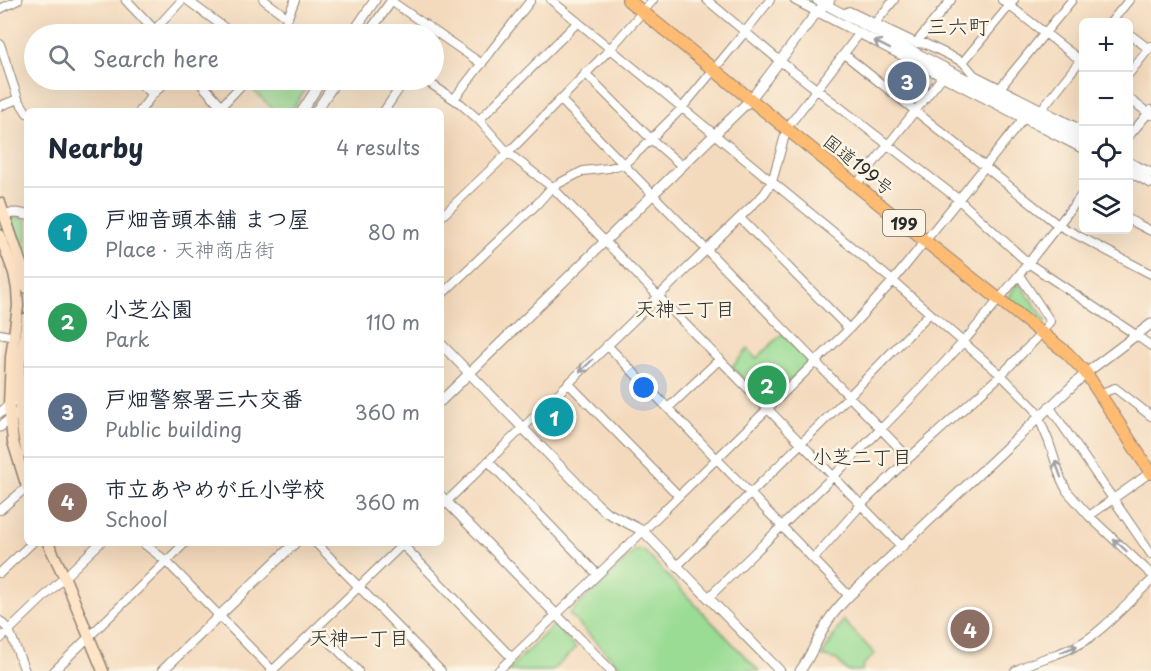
<!DOCTYPE html>
<html lang="en">
<head>
<meta charset="utf-8">
<style>
  body { margin:0; font-family:"Playpen Sans","Klee One",sans-serif; background:#f6f6f7; color:#1f2937 }
  .controls { position:absolute; right:18px; top:18px; display:grid; overflow:hidden; border-radius:9px; box-shadow:0 6px 24px #0002 }
  .controls button { width:54px; height:54px; display:grid; place-items:center; padding:0; border:0; border-bottom:2px solid #e0e1e3; background:#fff; color:#1f2937; font:30px sans-serif }
  .you { position:absolute; left:644px; top:388px; width:21px; height:21px; margin:-15px; border:4px solid #fff; border-radius:50%; background:#1a73e8; box-shadow:0 0 0 9px #1a73e833 }
  .badge { display:grid; place-items:center; width:39px; height:39px; border-radius:50%; background:#1a73e8; color:#fff; font-size:20px; font-weight:700 }
  .pin { position:absolute; translate:-50% -50%; border:3px solid #fff; box-shadow:0 2px 6px #0006 }
  .list { margin:0; padding:0; list-style:none }
  h2 { display:flex; justify-content:space-between; align-items:center; height:78px; margin:0; padding:0 24px; font-size:26px }
  h2 small { font-size:20px; font-weight:400; color:#747a83 }
  .list li { display:grid; grid-template-columns:39px 1fr auto; gap:18px; align-items:center; box-sizing:border-box; height:90px; padding:0 24px; border-top:2px solid #e0e1e3 }
  .list b { display:block; font-size:22px; white-space:nowrap }
  .list p { margin:0; font-size:20px; white-space:nowrap; color:#747a83 }
  .list em { font-size:20px; font-style:normal; color:#747a83 }
  .icon { flex:none; width:33px; height:33px; fill:none; stroke:currentColor; stroke-width:2; stroke-linecap:round; stroke-linejoin:round }
  .map { position:relative; flex:none; width:1151px; height:671px; overflow:hidden }
  .search { position:absolute; background:#fff; box-shadow:0 6px 24px #0002; left:24px; top:24px; width:420px; height:66px; display:flex; align-items:center; gap:15px; box-sizing:border-box; padding:0 21px; border-radius:33px; color:#747a83; font-size:22px }
  .panel { position:absolute; background:#fff; box-shadow:0 6px 24px #0002; left:24px; top:108px; width:420px; height:438px; border-radius:9px }
  .map>svg:first-child { display:block }
  .park { fill:#9adc94; stroke:#628460; stroke-width:1.5 }
  .lines { fill:none; stroke-linecap:round; stroke-linejoin:round }
  .minor-casing { stroke:#908274; stroke-width:10 }
  .tertiary-casing { stroke:#908274; stroke-width:11 }
  .secondary-casing { stroke:#908274; stroke-width:13 }
  .trunk-casing { stroke:#908274; stroke-width:14 }
  .minor { stroke:#fff; stroke-width:8 }
  .tertiary { stroke:#fff; stroke-width:9 }
  .secondary { stroke:#ffe4c6; stroke-width:10 }
  .trunk { stroke:#febb71; stroke-width:12 }
  .oneway { stroke:#a0a0a0 }
  .labels { text-anchor:middle; dominant-baseline:central; stroke-width:5; stroke-linejoin:round; paint-order:stroke }
  .shield { fill:#fcf5e5; stroke:#6a6863; stroke-width:1.5 }
  .shield-label { font-size:16px; font-weight:bold; fill:#2b2b2b }
  .street-label { font-size:18px; fill:#2b2b2b; stroke:#fcf5e5 }
  .neighbourhood-label { font-size:20px; fill:#2b2b2b; stroke:#fcf5e5 }
  .quarter-label { font-size:21px; fill:#2b2b2b; stroke:#fcf5e5 }
</style>
</head>
<body>
<div class="map">
<svg width="1151" height="671" viewBox="0 0 1151 671">
  <rect width="100%" height="100%" fill="#fcf5e5"/>
  <filter id="ink" filterUnits="userSpaceOnUse"><feTurbulence type="fractalNoise" baseFrequency=".0167" numOctaves="2"/><feDisplacementMap in="SourceGraphic" scale="12" xChannelSelector="R" yChannelSelector="G"/><feConvolveMatrix kernelMatrix="1 2 1 2 8 2 1 2 1" color-interpolation-filters="sRGB"/></filter>
  <filter id="wash" filterUnits="userSpaceOnUse"><feTurbulence type="fractalNoise" baseFrequency=".008" numOctaves="4" result="noise"/><feDisplacementMap in="SourceGraphic" scale="24" xChannelSelector="R" yChannelSelector="G"/><feGaussianBlur stdDeviation="1.35" result="paint"/><feColorMatrix in="noise" values="0 0 0 0 0 0 0 0 0 0 0 0 0 0 0 0 0 1.4 0 .05"/><feComposite in="paint" operator="in"/></filter>
  <g filter="url(#wash)">
    <rect width="100%" height="100%" fill="#f4dabd"/>
    <path class="park" d="M262 80H312L291 111H275L252 89Z
      M17 217 27 219V266L10 218Z
      M1018 282 1046 320 1042 327 1008 299Z
      M783 333 809 361 767 403 732 367 748 349 756 359Z
      M636 550H643L759 671H624L569 614Z
      M843 620 875 654 863 665 862 671H847L837 660 822 656Z
      M554 625 576 648 552 671H507Z"/>
  </g>
  <g filter="url(#ink)">
    <g class="lines">
      <defs>
        <path id="minor" d="M187 0 233 34
          M264 0 288 18
          M551 0 893 281 1001 375 1035 409 1049 442 1061 479 1067 491 1089 516 1151 574
          M707 0 780 61 958 199 1028 263 1136 335 1151 346
          M1002 0 1084 63
          M391 1 482 64
          M0 9 18 0
          M843 14 849 11 916 43 926 44 963 62 974 75 1084 131
          M1111 22 1129 0
          M875 23 894 0
          M1128 33 1149 49
          M151 34 182 0
          M281 34 295 0
          M916 43 951 0
          M0 44 18 99 27 113
          M844 54 1058 225 1151 274
          M963 62 1014 0
          M585 73 651 139 682 166
          M1128 75 1151 46
          M135 80 153 94
          M425 80 461 104 479 120 508 153 552 187 902 547
          M1000 88 1072 0
          M1128 98 1151 115
          M454 99 531 0
          M560 99 909 458
          M0 106 18 99
          M1041 110 1083 57
          M140 111 153 94 168 80
          M217 111 246 80
          M384 111 405 80
          M479 120 578 22
          M1128 137 1151 110
          M856 185 943 76
          M441 217 508 153 610 49 653 0
          M740 218 849 329
          M1128 219 1151 231
          M441 295 537 204 552 187 583 171 609 168 624 164 641 149 682 108 745 32 770 0
          M0 334 14 337
          M607 345 849 596
          M568 383 679 496
          M1099 394 1115 388 1151 416
          M1049 406 1151 554
          M668 408 720 359
          M488 461 597 574
          M441 507 764 194 772 182 787 128 859 34
          M0 510 27 487
          M1089 516 1151 472
          M143 543 166 561 273 671
          M316 543 441 671
          M402 544 512 658
          M814 558 861 505 909 458 1001 375 1042 333 1050 321 1019 275
          M677 566 849 396 930 313
          M0 573 32 543
          M708 598C794 513 884 431 964 341 1006 293 1045 242 1084 192
          M0 621 9 630 25 671
          M317 628 358 671
          M0 639 100 543
          M54 671 185 543
          M272 671 404 543
          M498 671 643 531 849 329 893 281 1024 118
          M1015 671C1034 660 1056 656 1076 646 1101 634 1130 600 1151 581"/>
        <path id="tertiary" d="M126 0 158 34
          M795 0 1084 149
          M817 0 941 66 1084 140
          M352 34 375 0
          M368 34 392 0
          M198 80 226 111
          M302 111 322 80
          M316 111 337 80
          M1128 162 1151 173
          M1128 171 1151 183
          M0 214 17 213 27 215
          M441 344 596 503 606 512 643 531 780 671
          M441 401 751 99 817 12 830 0
          M0 413 27 389
          M0 427 27 405
          M441 496 611 671
          M162 671 295 543
          M800 671C811 656 818 638 828 621 834 612 841 604 849 596L1086 373 1151 324"/>
        <path id="secondary" d="M0 203 24 272 27 288
          M0 235 14 273 17 289 18 306 11 357 9 405 13 442 27 487
          M27 318C25 337 20 355 19 374 18 401 21 428 27 454
          M48 543 64 576 103 671"/>
        <path id="trunk" d="M628 0 925 241 1067 353 1086 373 1151 473"/>
      </defs>
      <use href="#minor" class="minor-casing"/>
      <use href="#tertiary" class="tertiary-casing"/>
      <use href="#secondary" class="secondary-casing"/>
      <use href="#trunk" class="trunk-casing"/>
      <use href="#minor" class="minor"/>
      <use href="#tertiary" class="tertiary"/>
      <use href="#secondary" class="secondary"/>
      <use href="#trunk" class="trunk"/>
    </g>
    <defs><path id="oneway-shaft" d="M-6 0H5M1.5-3L5.5 0L1.5 3" fill="none" stroke-width="1.6" stroke-linecap="round" stroke-linejoin="round" transform="scale(1.5)"/></defs>
    <g class="oneway">
      <use href="#oneway-shaft" transform="translate(882 45) rotate(-153)"/>
      <use href="#oneway-shaft" transform="translate(586 366) rotate(136)"/>
      <use href="#oneway-shaft" transform="translate(1058 469) rotate(-110)"/>
      <use href="#oneway-shaft" transform="translate(1120 545) rotate(-137)"/>
      <use href="#oneway-shaft" transform="translate(1069 649) rotate(-22)"/>
    </g>
  </g>
  <g class="labels">
    <rect class="shield" x="883" y="210" width="42" height="26" rx="4.5"/>
    <g class="shield-label">
      <text x="904" y="223">199</text>
    </g>
    <g class="street-label">
      <text transform="translate(859 164) rotate(39)">国道199号</text>
    </g>
    <g class="neighbourhood-label">
      <text x="685" y="308">天神二丁目</text>
      <text x="862" y="456">小芝二丁目</text>
      <text x="359" y="637">天神一丁目</text>
    </g>
    <g class="quarter-label">
      <text x="958" y="25">三六町</text>
    </g>
  </g>
</svg>
<div class="controls">
<button>+</button>
<button>−</button>
<button><svg class="icon" aria-label="locate" viewBox="0 0 24 24"><circle cx="12" cy="12" r="6"/><path d="M12 2v4M12 18v4M2 12h4M18 12h4"/></svg></button>
<button><svg class="icon" aria-label="layers" viewBox="0 0 24 24"><path d="M12 4l9 5-9 5-9-5zM3 14l9 5 9-5"/></svg></button>
</div>
<div class="you"></div>
<div class="pin badge" style="left:554px;top:417px;background:#0f9aa8">1</div>
<div class="pin badge" style="left:767px;top:385px;background:#2e9e5b">2</div>
<div class="pin badge" style="left:907px;top:81px;background:#5c6f8a">3</div>
<div class="pin badge" style="left:970px;top:629px;background:#8d6e63">4</div>
<div class="search"><svg class="icon" aria-label="search" viewBox="0 0 24 24"><circle cx="10" cy="10" r="6"/><path d="M15 15l6 6"/></svg>Search here</div>
<section class="panel">
<h2>Nearby<small>4 results</small></h2>
<ul class="list">
<li><span class="badge" style="background:#0f9aa8">1</span><div><b>戸畑音頭本舗 まつ屋</b><p>Place · 天神商店街</p></div><em>80 m</em></li>
<li><span class="badge" style="background:#2e9e5b">2</span><div><b>小芝公園</b><p>Park</p></div><em>110 m</em></li>
<li><span class="badge" style="background:#5c6f8a">3</span><div><b>戸畑警察署三六交番</b><p>Public building</p></div><em>360 m</em></li>
<li><span class="badge" style="background:#8d6e63">4</span><div><b>市立あやめが丘小学校</b><p>School</p></div><em>360 m</em></li>
</ul>
</section>
</div>
</body>
</html>
